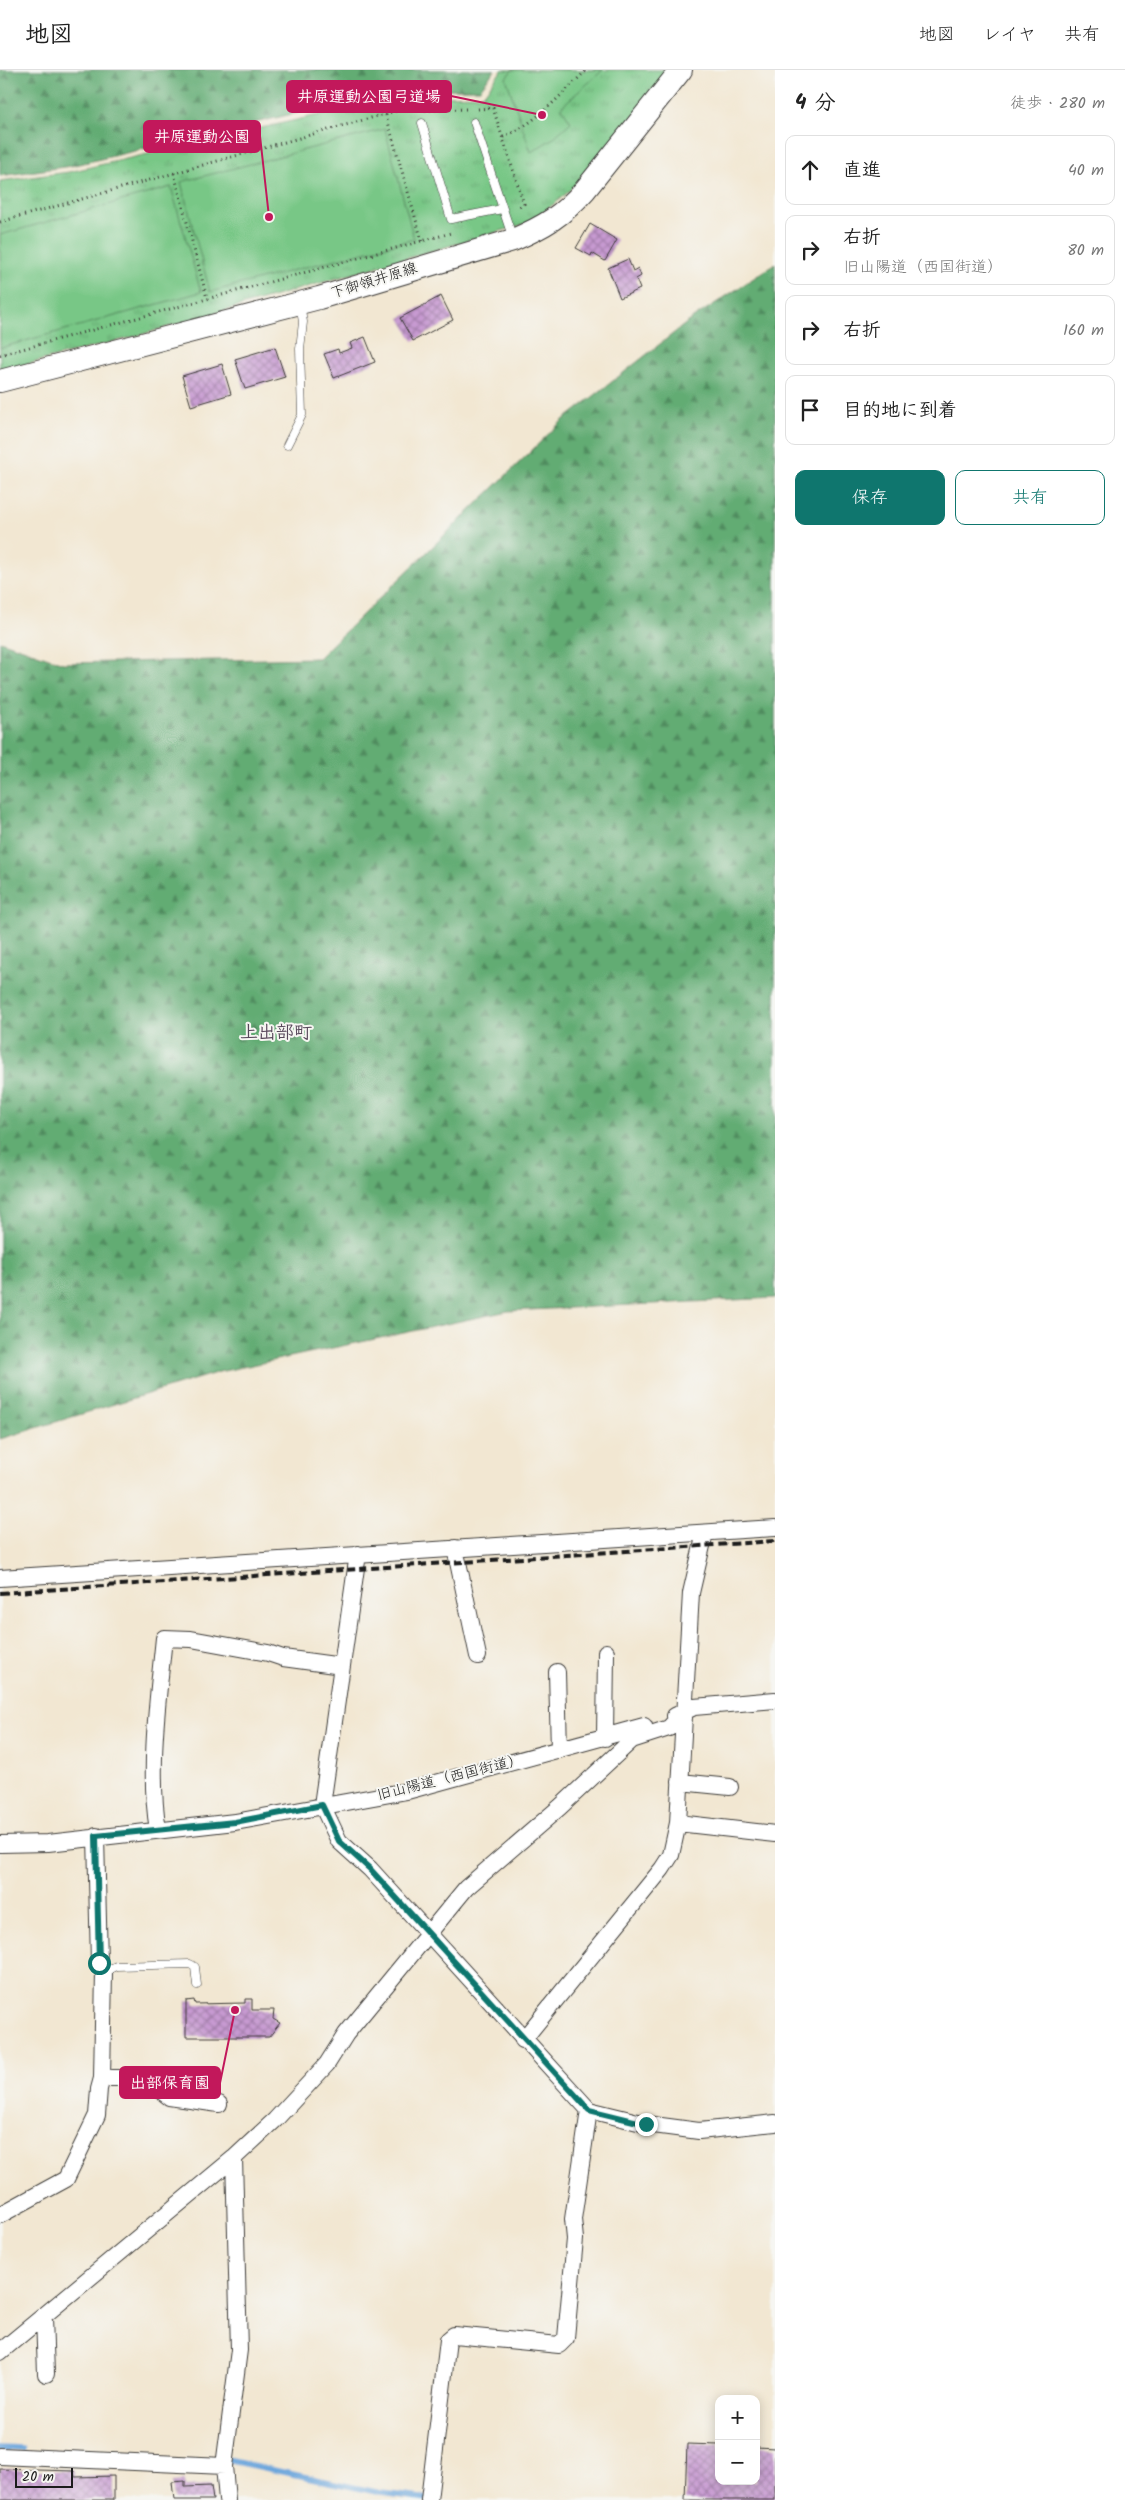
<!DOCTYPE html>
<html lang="ja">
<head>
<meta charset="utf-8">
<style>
  body { margin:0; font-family:Kalam,"Klee One",sans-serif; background:#f2f2f2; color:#222 }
  .controls { position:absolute; right:15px; bottom:15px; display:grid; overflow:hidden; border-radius:10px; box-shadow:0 2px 12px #0003 }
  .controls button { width:45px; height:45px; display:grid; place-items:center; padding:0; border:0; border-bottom:1px solid #e0e0e0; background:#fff; color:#222; font:25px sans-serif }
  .scale { position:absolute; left:15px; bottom:12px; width:58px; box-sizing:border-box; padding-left:5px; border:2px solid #1c1c1c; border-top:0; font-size:14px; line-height:18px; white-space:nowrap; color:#1c1c1c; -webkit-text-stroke:4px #f6f6f2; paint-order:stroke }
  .stop { position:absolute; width:15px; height:15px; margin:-11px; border:4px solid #0f766e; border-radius:50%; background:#fff }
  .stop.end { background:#0f766e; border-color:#fff; box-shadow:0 1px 5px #0008 }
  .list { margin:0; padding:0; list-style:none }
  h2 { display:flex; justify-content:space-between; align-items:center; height:65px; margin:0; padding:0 20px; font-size:21px }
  h2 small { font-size:16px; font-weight:400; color:#767676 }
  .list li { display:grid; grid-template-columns:32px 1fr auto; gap:15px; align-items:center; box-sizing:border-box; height:70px; margin:0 10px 10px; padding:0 10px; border:1px solid #e0e0e0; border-radius:10px }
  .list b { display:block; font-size:19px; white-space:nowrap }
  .list p { margin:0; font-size:16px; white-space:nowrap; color:#767676 }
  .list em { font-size:16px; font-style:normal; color:#767676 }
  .actions { display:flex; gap:10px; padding:15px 20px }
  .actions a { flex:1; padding:11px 0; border:1px solid #0f766e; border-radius:10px; text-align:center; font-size:18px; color:#0f766e }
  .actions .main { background:#0f766e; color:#fff }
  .icon { flex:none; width:28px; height:28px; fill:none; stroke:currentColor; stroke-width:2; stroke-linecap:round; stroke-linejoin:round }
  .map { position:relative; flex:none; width:775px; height:2430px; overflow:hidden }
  header { display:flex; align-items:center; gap:30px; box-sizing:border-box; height:70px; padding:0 25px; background:#fff; border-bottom:1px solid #e0e0e0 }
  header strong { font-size:24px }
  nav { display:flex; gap:28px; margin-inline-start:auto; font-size:18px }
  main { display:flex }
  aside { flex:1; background:#fff }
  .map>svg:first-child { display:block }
  .forest { fill:url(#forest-firs); stroke:#3f6448 }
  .park { fill:url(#park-tufts); stroke:#4a7251 }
  .garden { fill:#78c786; stroke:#4a7251 }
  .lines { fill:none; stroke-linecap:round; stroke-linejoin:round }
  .stream { stroke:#6ca6dc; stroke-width:5.5 }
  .building { fill:url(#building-cross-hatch) }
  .service-casing { stroke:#3c3a37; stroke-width:9 }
  .minor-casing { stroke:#3c3a37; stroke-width:18 }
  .secondary-casing { stroke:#3c3a37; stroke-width:24 }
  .path { stroke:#3c3a37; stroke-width:3; stroke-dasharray:1 4; stroke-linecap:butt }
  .service { stroke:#fff; stroke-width:8 }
  .minor { stroke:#fff; stroke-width:16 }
  .secondary { stroke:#fff; stroke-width:22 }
  .rail { stroke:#1c1c1c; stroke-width:4; stroke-dasharray:8 4; stroke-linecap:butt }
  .route { stroke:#0f766e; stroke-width:6 }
  .labels { text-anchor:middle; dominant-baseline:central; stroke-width:4; stroke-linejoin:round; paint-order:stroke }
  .street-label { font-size:15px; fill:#1c1c1c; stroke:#f6f6f2 }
  .quarter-label { font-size:18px; font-weight:bold; fill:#58485b; stroke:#f6f6f2 }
  .leader { fill:none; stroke:#c2185b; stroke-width:2 }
  .callout-dot { fill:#c2185b; stroke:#f6f6f2; stroke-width:2 }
  .callout { fill:#c2185b; stroke:#c2185b; stroke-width:2 }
  .callout-label { font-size:16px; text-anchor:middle; font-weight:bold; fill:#fff }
</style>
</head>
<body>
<header>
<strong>地図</strong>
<nav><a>地図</a><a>レイヤ</a><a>共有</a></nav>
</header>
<main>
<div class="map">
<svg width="775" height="2430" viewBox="0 0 775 2430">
  <defs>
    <pattern id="forest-firs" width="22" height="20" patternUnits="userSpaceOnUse" patternTransform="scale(1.25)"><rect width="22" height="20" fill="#62ac73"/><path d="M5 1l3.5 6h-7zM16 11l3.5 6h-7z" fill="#508b5e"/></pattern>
    <pattern id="park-tufts" width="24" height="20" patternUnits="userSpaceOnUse" patternTransform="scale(1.25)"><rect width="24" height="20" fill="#78c786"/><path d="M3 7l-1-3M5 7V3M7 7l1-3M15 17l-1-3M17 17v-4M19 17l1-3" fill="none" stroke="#67aa73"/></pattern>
    <pattern id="building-cross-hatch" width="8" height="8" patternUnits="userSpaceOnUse" patternTransform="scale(1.25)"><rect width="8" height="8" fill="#c79ad1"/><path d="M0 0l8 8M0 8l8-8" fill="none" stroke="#a17da9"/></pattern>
  </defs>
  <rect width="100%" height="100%" fill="#f6f6f2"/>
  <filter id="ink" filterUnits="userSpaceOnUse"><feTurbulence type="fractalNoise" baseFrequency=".02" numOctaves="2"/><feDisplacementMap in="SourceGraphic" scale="10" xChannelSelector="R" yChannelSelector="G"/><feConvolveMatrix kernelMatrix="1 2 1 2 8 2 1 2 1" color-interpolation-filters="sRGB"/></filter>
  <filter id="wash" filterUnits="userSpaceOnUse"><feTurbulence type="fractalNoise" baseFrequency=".0096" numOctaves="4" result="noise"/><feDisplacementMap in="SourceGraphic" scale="20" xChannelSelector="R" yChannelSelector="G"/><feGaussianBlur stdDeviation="1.12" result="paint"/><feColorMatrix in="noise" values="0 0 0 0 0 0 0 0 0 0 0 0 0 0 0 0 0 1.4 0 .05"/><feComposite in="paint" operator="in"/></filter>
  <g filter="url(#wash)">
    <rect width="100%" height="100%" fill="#f2e7d2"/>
    <path class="forest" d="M0 0H495L480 19 395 20 71 96 0 106Z
      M775 194V1228L508 1241 219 1302 0 1369V571L63 593 318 588 562 351 693 248Z"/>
    <path class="park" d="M502 0H665L666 6C624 59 584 119 525 154L133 267 0 301V111L69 102 397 27 483 25Z"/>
    <path class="garden" d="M512 0H603L561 37 571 52 552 69 531 82 506 8Z
      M385 59 414 169 210 222 181 112Z
      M171 117 201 222 0 278V165Z"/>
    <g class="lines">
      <path class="stream" d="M0 2378 23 2379
        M227 2390 381 2423 429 2429"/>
    </g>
    <g id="blocks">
      <path class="building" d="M590 154 617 170 605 191 592 183 591 186 576 178Z
        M628 189 633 201 638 198 641 206 636 209 640 219 620 228 608 198Z
        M441 226 453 250 413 271 400 248Z
        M365 267 375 292 334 308 324 284 338 279 339 283 352 278 350 273Z
        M275 277 285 307 245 319 235 289Z
        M222 294 231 324 191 336 182 306Z
        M245 1929H252V1940H274L273 1949 280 1953 269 1967H186V1931L194 1930 195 1934 245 1933Z
        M687 2374 719 2375V2411H756V2377L775 2378V2430H685Z
        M0 2399 74 2401 75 2407 114 2406V2430H0Z
        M185 2411V2417L211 2416 213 2430H174L172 2412Z"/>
    </g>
  </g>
  <g filter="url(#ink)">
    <use href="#blocks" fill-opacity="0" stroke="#3c3a37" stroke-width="1"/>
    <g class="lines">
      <defs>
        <path id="service" d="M474 52 513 169
          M422 53 451 149 502 139
          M287 375 302 345 300 279 303 252 300 234
          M104 1902 116 1896 190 1894 195 1897 197 1915"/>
        <path id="minor" d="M455 1478 478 1586
          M358 1484 322 1735 339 1771 370 1799 589 2040 573 2149 575 2169 566 2268 559 2275 454 2265 448 2270 429 2430
          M0 1508 775 1458
          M557 1602 559 1680
          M675 1646 694 1637 775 1630
          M605 1668 606 1582
          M680 1712 730 1717
          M678 1753 775 1764
          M158 1760C148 1702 158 1627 164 1568L191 1569 268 1583 283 1588 342 1596
          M0 1774 48 1773 235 1752 407 1721 644 1656
          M523 1970 662 1799 671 1785 678 1753 691 1523 705 1463
          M102 2008H145L169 2027 219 2034
          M589 2040 646 2054 699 2061 775 2053
          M0 2145 66 2109 97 2045 99 2019 102 2008 104 1902 99 1893 96 1766
          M44 2247 46 2304
          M0 2282 234 2088 275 2050 327 1994 346 1964 466 1818 560 1737 632 1670 669 1658 684 1642
          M0 2386 224 2396
          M227 2430 224 2396 239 2280 234 2088"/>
        <path id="secondary" d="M0 311 319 228 513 170C545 156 562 146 585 120L681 0"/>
      </defs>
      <use href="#service" class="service-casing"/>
      <use href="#minor" class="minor-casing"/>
      <use href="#secondary" class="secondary-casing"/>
      <path class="path" d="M478 39 493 38 524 134 517 138
        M425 40 469 39
        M386 45 422 171
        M503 67C536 54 561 24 587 0
        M174 103 207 228
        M0 152 399 40H417
        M0 285 451 163"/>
      <use href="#service" class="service"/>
      <use href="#minor" class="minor"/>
      <use href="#secondary" class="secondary"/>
      <path class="rail" d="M0 1523 775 1471"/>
    </g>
  </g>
  <g class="lines" filter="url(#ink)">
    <path class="route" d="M99 1893 96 1766 235 1752 322 1735 339 1771 370 1799 589 2040 646 2054"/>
  </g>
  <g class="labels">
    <g class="street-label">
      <text transform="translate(374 211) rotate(-17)">下御領井原線</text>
      <text transform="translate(450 1708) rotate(-14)">旧山陽道（西国街道）</text>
    </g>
    <g class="quarter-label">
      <text x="276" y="963">上出部町</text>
    </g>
  </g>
  <path class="leader" d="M542 45L451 26M269 147L260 66M235 1940L220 2013"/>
  <g class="callout-dot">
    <circle cx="542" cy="45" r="5"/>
    <circle cx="269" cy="147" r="5"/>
    <circle cx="235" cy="1940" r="5"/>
  </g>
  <g class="callout">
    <rect x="287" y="11" width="164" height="31" rx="5"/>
    <rect x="144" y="51" width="116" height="31" rx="5"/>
    <rect x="120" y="1997" width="100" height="31" rx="5"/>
  </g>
  <g class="callout-label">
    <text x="369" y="32">井原運動公園弓道場</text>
    <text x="202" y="72">井原運動公園</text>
    <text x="170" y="2018">出部保育園</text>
  </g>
</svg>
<div class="controls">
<button>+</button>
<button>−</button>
</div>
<div class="scale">20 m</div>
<div class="stop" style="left:99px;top:1893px"></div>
<div class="stop end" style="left:646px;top:2054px"></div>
</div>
<aside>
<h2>4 分<small>徒歩 · 280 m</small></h2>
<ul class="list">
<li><svg class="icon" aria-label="ahead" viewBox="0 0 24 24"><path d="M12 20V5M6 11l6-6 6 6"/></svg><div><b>直進</b></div><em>40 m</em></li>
<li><svg class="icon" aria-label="right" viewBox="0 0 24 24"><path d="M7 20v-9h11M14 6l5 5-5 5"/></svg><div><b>右折</b><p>旧山陽道（西国街道）</p></div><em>80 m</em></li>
<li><svg class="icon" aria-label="right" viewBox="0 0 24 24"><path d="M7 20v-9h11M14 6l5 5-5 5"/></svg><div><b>右折</b></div><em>160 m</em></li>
<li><svg class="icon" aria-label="arrive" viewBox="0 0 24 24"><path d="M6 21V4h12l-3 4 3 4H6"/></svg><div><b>目的地に到着</b></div></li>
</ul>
<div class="actions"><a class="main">保存</a><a>共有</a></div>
</aside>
</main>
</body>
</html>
